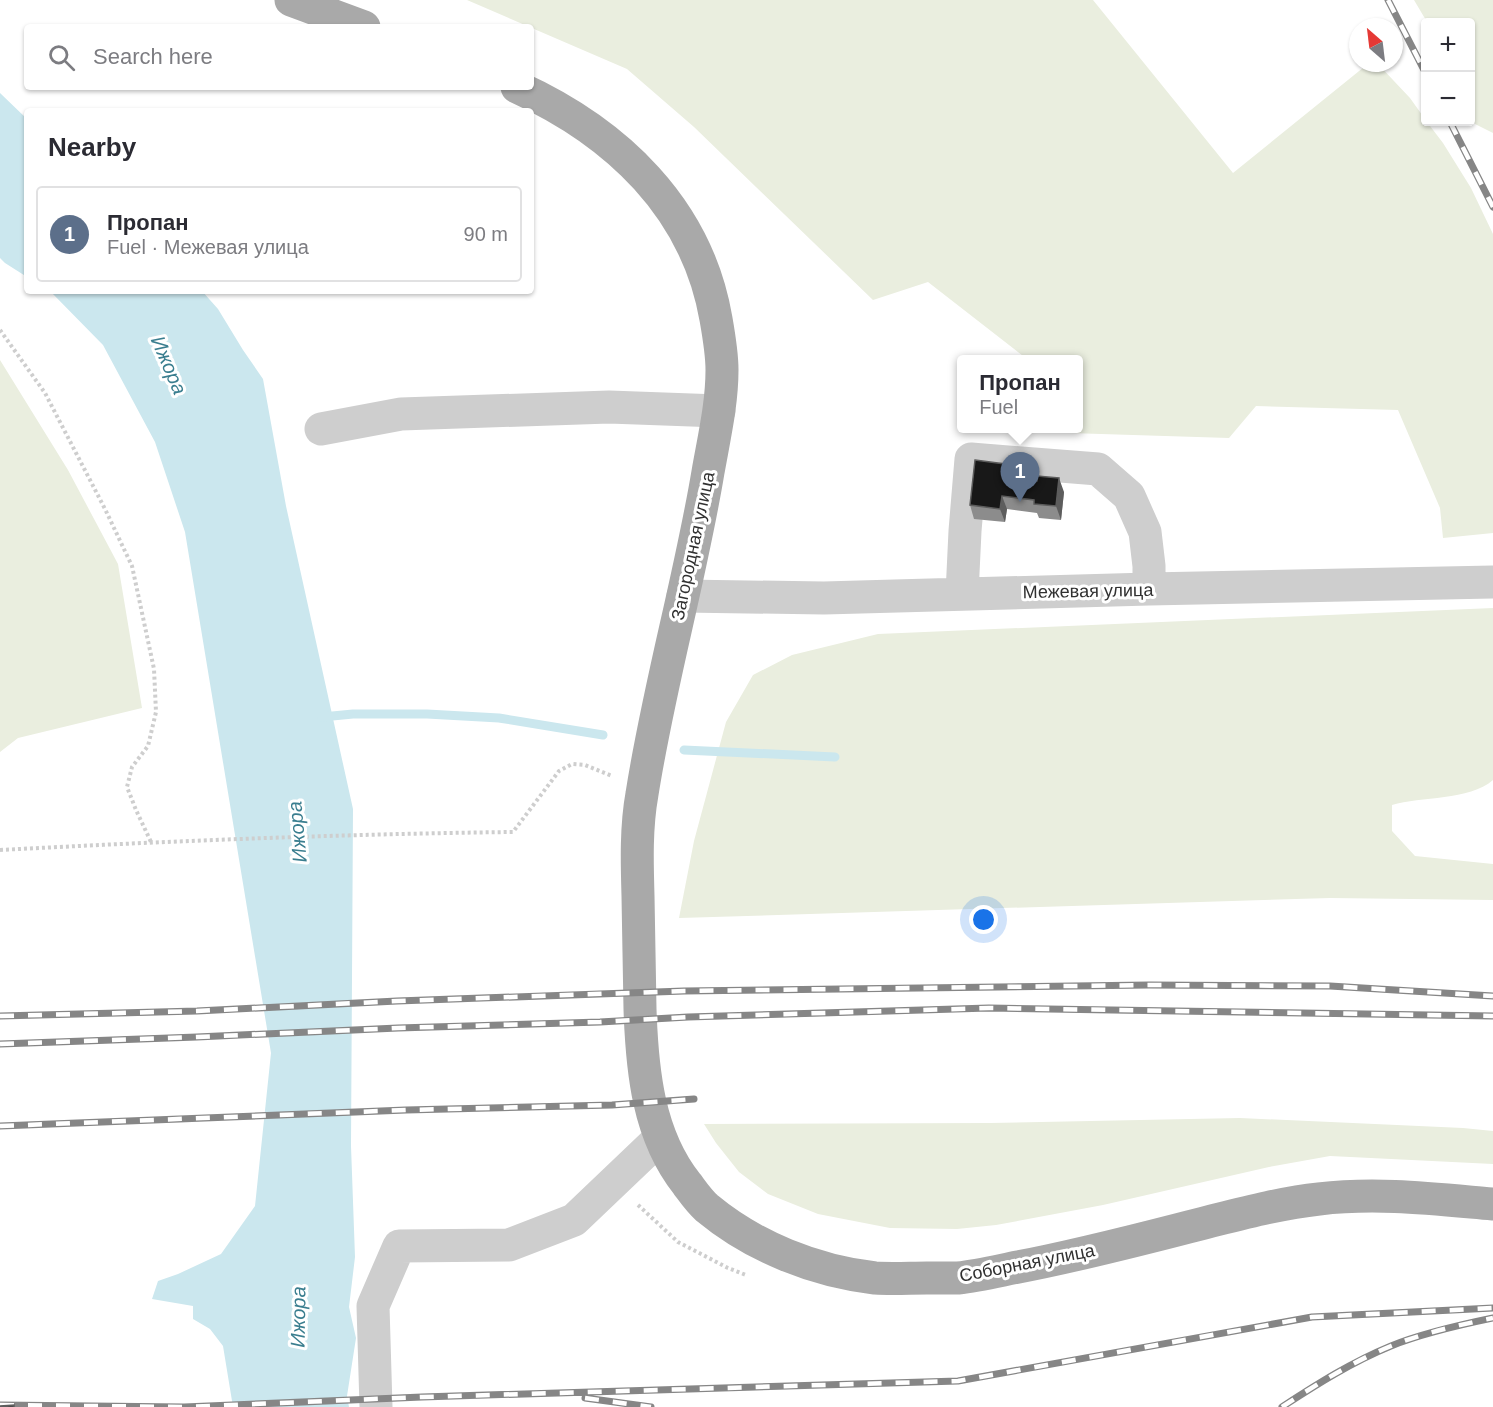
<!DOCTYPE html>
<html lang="en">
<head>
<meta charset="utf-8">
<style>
  body { margin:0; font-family:Helvetica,sans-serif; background:#f2f2f3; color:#2b2b33 }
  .controls { position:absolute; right:18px; top:18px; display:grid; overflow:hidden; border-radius:6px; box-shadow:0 2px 4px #0004 }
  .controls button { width:54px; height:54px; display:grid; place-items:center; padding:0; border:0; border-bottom:2px solid #e1e1e2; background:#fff; color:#2b2b33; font:30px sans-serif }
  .compass { position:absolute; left:1349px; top:18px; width:54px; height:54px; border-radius:50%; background:#fff; box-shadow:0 2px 4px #0004; rotate:332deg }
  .you { position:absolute; left:984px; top:920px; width:21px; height:21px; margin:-15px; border:4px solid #fff; border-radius:50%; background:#1a73e8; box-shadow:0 0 0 9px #1a73e833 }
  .badge { display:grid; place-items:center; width:39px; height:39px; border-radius:50%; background:#e93162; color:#fff; font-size:20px; font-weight:700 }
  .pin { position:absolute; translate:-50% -50px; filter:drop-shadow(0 2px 3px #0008) }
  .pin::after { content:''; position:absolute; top:32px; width:21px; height:18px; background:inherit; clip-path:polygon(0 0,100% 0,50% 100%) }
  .popup { position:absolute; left:957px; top:355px; width:126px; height:78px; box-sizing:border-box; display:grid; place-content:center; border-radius:6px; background:#fff; filter:drop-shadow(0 2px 4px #0005); font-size:20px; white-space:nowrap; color:#7c7c81 }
  .popup b { font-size:22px; color:#2b2b33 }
  .popup::after { content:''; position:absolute; left:50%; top:100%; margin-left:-12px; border:12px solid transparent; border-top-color:#fff }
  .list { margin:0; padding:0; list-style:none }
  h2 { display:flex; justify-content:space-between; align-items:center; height:78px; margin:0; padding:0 24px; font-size:26px }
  h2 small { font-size:20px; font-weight:400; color:#7c7c81 }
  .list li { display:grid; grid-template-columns:39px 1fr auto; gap:18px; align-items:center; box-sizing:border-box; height:96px; margin:0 12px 12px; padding:0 12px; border:2px solid #e1e1e2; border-radius:6px }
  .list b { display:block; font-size:22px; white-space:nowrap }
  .list p { margin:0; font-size:20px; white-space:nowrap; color:#7c7c81 }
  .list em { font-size:20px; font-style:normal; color:#7c7c81 }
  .icon { flex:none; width:33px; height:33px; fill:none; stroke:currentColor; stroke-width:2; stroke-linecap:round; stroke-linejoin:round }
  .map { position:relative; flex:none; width:1493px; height:1407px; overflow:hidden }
  .search { position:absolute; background:#fff; box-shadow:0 2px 4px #0004; left:24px; top:24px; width:510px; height:66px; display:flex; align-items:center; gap:15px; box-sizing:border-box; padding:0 21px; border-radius:6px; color:#7c7c81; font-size:22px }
  .panel { position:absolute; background:#fff; box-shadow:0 2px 4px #0004; left:24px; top:108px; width:510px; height:186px; border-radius:6px }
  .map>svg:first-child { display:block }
  .green { fill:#eaeedf }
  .water { fill:#cbe7ee }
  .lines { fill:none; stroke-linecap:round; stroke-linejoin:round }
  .stream { stroke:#cbe7ee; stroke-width:9 }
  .path { stroke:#cecece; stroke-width:4; stroke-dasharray:3 3; stroke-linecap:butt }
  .minor { stroke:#cecece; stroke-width:33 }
  .major { stroke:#a9a9a9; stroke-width:33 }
  .rail-casing { stroke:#868686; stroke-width:7 }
  .rail { stroke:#fff; stroke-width:4.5; stroke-dasharray:14; stroke-linecap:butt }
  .wall { fill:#8c8c8c }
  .shaded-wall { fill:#5d5d5d }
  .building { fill:#181818; stroke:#5d5d5d; stroke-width:1.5 }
  .labels { text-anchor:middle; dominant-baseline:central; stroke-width:6; stroke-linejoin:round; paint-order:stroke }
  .street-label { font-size:18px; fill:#313131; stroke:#fff }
  .water-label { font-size:20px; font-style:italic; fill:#3a7e8f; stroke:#fff }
</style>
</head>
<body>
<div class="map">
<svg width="1493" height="1407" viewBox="0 0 1493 1407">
  <rect width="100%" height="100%" fill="#fff"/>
  <path class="green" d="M467 0H1093L1233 173 1369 63H1377L1410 98 1425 119 1426 122H1427L1443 143 1471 188 1493 234V533L1443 538 1440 508 1398 410 1256 406 1229 438 1069 433 1063 429 1078 428V360L1027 359 928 282 873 300 694 127 627 69Z
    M1414 0H1493V133L1475 124 1471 114 1470 22H1427Z
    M0 360 68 470 118 564 142 708 18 738 0 752Z
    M1493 608V780C1469 801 1421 796 1392 805V831L1415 856 1493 864V900L1330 898 679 918 694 841 726 722 753 675 792 655 878 634Z
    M1240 1118 1463 1128 1493 1131V1164L1330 1156 1269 1167 1103 1205 996 1225 957 1229 890 1228 818 1214 768 1194 739 1172 716 1143 704 1124 990 1123Z"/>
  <path class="water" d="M0 93 27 119V277L5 263 0 258Z
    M50 291H202L218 309 243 350 263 379 286 506 353 809 351 1146 355 1257 349 1307 356 1338 347 1396 349 1407H233L223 1346 210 1329 193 1319V1306L152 1299 158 1281 178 1274 221 1254 255 1206 271 1053 185 532 155 442 103 345Z"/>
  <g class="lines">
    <path class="stream" d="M322 717 353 714H427L499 718 603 735
      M684 750 835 757"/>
    <path class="path" d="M0 330 45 393 105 509 132 566 154 669 156 712 148 746 132 767 127 787 136 810 151 842
      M0 850C171 841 342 834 513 832L559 771 572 764 585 765 612 776
      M638 1205 678 1242 728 1268 746 1275"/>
    <path class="minor" d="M321 429 401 414 609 407 719 411
      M962 594 965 531 971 459 1098 469 1129 496 1145 532 1149 566V589
      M683 596 824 598 1149 589 1493 582
      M376 1407 373 1306 399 1246 509 1245 574 1220 660 1138"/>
    <path class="major" d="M291 0 364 27
      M517 87C616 132 697 208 716 319 719 336 722 353 722 370 722 404 714 438 708 472 690 580 659 685 642 794 636 827 637 862 638 896 639 934 639 971 640 1009 642 1070 648 1135 687 1184 693 1192 699 1201 707 1208 754 1247 815 1271 875 1278 892 1279 910 1278 927 1278 937 1278 947 1278 958 1278 978 1276 998 1271 1018 1267 1082 1255 1145 1238 1208 1222 1244 1213 1282 1203 1319 1199 1377 1192 1435 1199 1493 1204"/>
    <defs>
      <path id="rail" d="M1388 0 1426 74
        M1450 122 1493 207
        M0 1016 197 1011 397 1001 684 991 1149 985 1330 986 1493 996
        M0 1044 197 1037 398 1028 600 1022 688 1017 989 1008 1493 1016
        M0 1126 406 1110 612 1105 694 1099
        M585 1398 651 1407
        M0 1405 184 1407 422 1397 958 1381 1312 1317 1493 1308
        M1282 1407C1317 1384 1352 1362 1391 1346 1423 1333 1459 1325 1493 1318"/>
    </defs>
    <use href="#rail" class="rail-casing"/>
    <use href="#rail" class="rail"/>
  </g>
  <path class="wall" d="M1010 477V478L1064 492 1061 520 1039 518 1037 513 1007 509 1005 522 974 519 970 505Z"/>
  <path class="shaded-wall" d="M1005 464 1010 477 1008 491 1003 477Z
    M1059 478 1064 492 1061 520 1056 506Z
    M1002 496 1007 509 1005 522 1000 509Z"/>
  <path class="building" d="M975 460 1005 464 1003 477 1037 481V476L1059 478 1056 506 1034 504V500L1002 496 1000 509 970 505Z
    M14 1405V1407H0V1406Z"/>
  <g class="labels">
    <g class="street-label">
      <text transform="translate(693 546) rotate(-78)">Загородная улица</text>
      <text transform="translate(1088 591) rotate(-1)">Межевая улица</text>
      <text transform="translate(1027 1263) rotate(-11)">Соборная улица</text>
    </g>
    <g class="water-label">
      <text transform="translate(169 365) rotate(67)">Ижора</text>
      <text transform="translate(297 832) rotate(-95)">Ижора</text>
      <text transform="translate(298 1317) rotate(-89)">Ижора</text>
    </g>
  </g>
</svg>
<div class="controls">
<button>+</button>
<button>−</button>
</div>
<svg class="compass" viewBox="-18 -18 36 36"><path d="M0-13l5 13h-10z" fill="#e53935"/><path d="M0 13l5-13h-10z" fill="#7c7c81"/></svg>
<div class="you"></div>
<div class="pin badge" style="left:1020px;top:502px;background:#5c6f8a">1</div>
<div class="popup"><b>Пропан</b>Fuel</div>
<div class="search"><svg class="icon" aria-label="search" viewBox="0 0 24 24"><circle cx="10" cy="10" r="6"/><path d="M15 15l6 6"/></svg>Search here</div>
<section class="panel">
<h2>Nearby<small></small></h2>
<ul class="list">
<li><span class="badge" style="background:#5c6f8a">1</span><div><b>Пропан</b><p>Fuel · Межевая улица</p></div><em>90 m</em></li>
</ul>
</section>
</div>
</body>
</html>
